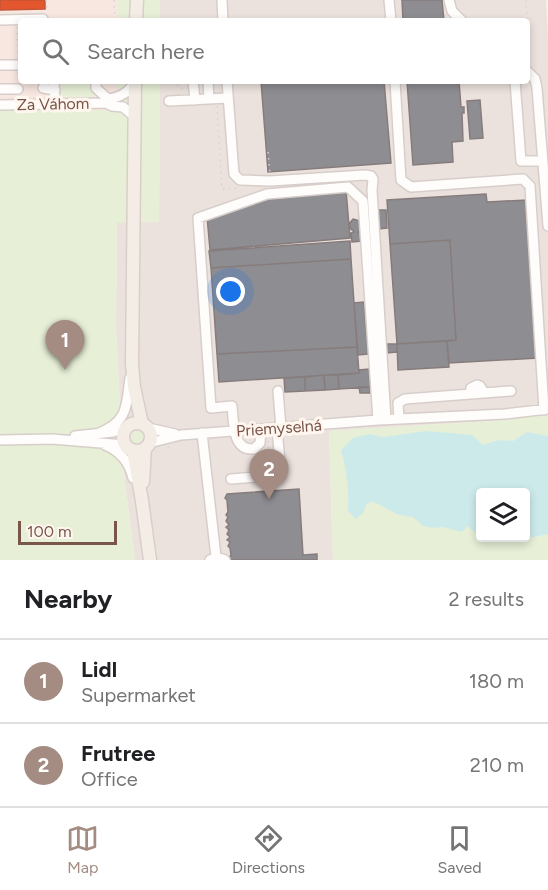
<!DOCTYPE html>
<html lang="en">
<head>
<meta charset="utf-8">
<style>
  body { margin:0; font-family:Figtree,sans-serif; background:#f2f2f2; color:#202124 }
  .controls { position:absolute; right:18px; bottom:18px; display:grid; overflow:hidden; border-radius:6px; box-shadow:0 3px 9px #0003 }
  .controls button { width:54px; height:54px; display:grid; place-items:center; padding:0; border:0; border-bottom:2px solid #e0e0e0; background:#fff; color:#202124; font:30px sans-serif }
  .scale { position:absolute; left:18px; bottom:15px; width:99px; box-sizing:border-box; padding-left:6px; border:3px solid #79554a; border-top:0; font-size:16px; line-height:21px; white-space:nowrap; color:#79554a; -webkit-text-stroke:4px #fff7ef; paint-order:stroke }
  .you { position:absolute; left:231px; top:292px; width:21px; height:21px; margin:-15px; border:4px solid #fff; border-radius:50%; background:#1a73e8; box-shadow:0 0 0 9px #1a73e833 }
  .badge { display:grid; place-items:center; width:39px; height:39px; border-radius:50%; background:#a58c83; color:#fff; font-size:20px; font-weight:700 }
  .pin { position:absolute; translate:-50% -50px; filter:drop-shadow(0 2px 3px #0008) }
  .pin::after { content:''; position:absolute; top:32px; width:21px; height:18px; background:inherit; clip-path:polygon(0 0,100% 0,50% 100%) }
  .list { margin:0; padding:0; list-style:none }
  h2 { display:flex; justify-content:space-between; align-items:center; height:78px; margin:0; padding:0 24px; font-size:26px }
  h2 small { font-size:20px; font-weight:400; color:#757577 }
  .list li { display:grid; grid-template-columns:39px 1fr auto; gap:18px; align-items:center; box-sizing:border-box; height:84px; padding:0 24px; border-top:2px solid #e0e0e0 }
  .list b { display:block; font-size:22px; white-space:nowrap }
  .list p { margin:0; font-size:20px; white-space:nowrap; color:#757577 }
  .list em { font-size:20px; font-style:normal; color:#757577 }
  .icon { flex:none; width:33px; height:33px; fill:none; stroke:currentColor; stroke-width:2; stroke-linecap:round; stroke-linejoin:round }
  .map { position:relative; flex:none; width:548px; height:560px; overflow:hidden }
  .search { position:absolute; background:#fff; box-shadow:0 3px 9px #0003; left:18px; right:18px; top:18px; height:66px; display:flex; align-items:center; gap:15px; box-sizing:border-box; padding:0 21px; border-radius:6px; color:#757577; font-size:22px }
  .sheet { height:246px; background:#fff }
  nav { display:flex; justify-content:space-around; align-items:center; box-sizing:border-box; height:84px; border-top:2px solid #e0e0e0; background:#fff; font-size:16px; color:#757577 }
  nav a { display:grid; justify-items:center; gap:3px }
  nav .on { color:#a58c83 }
  .map>svg:first-child { display:block }
  .commercial { fill:#f8e6e0 }
  .industrial { fill:#ebe2dd }
  .green { fill:#e7efd7; fill-rule:evenodd }
  .water { fill:#cdeaea }
  .shops { fill:#e4572e; stroke:#c45636; stroke-width:1.5 }
  .industry { fill:#8d8d92; stroke:#877c7c; stroke-width:1.5 }
  .lines { fill:none; stroke-linecap:round; stroke-linejoin:round }
  .minor-casing { stroke:#d7ceca; stroke-width:12 }
  .major-casing { stroke:#daceca; stroke-width:15 }
  .path { stroke:#dbd1ce; stroke-width:1.5; stroke-dasharray:1.5 4.5; stroke-linecap:butt }
  .minor { stroke:#fefdfc; stroke-width:9 }
  .major { stroke:#f3ede6; stroke-width:12 }
  .labels { text-anchor:middle; dominant-baseline:central; stroke-width:6; stroke-linejoin:round; paint-order:stroke }
  .street-label { font-size:16px; fill:#79554a; stroke:#fff7ef }
</style>
</head>
<body>
<div class="map">
<svg width="548" height="560" viewBox="0 0 548 560">
  <rect width="100%" height="100%" fill="#f8f2ed"/>
  <path class="commercial" d="M0 0H118V21H21V81H117V110H0Z"/>
  <path class="industrial" d="M160 0H546L548 39V412L491 421 329 431 333 560H135L123 467 116 324 117 222H159L160 81H527V21H160Z"/>
  <path class="green" d="M118 0H160V21H118Z
    M61 81H94V92L97 95 92 97H57L61 92Z
    M117 81H160L159 222 117 223 116 324 123 467 135 560H0V110H117Z
    M548 412V560H333L329 431 491 421ZM480 493H526V538H480Z
    M127 437a10 10 0 1 1 20 0a10 10 0 1 1-20 0Z"/>
  <path class="water" d="M427 431 472 435 483 445 499 440 513 441 527 432 548 436V534L524 539 523 538H526V493H480V534L476 533 467 526 462 532 443 527 434 528 423 526 413 517 399 515 372 501 366 505 363 513 356 519 348 511C349 489 347 471 341 450L353 438 370 434 383 437Z"/>
  <path class="shops" d="M0 0H45V9L0 10Z"/>
  <path class="industry" d="M402 0H442L444 21H403Z
    M261 81H384L391 163 268 172Z
    M407 81H459L461 107H464V113H462L463 141 452 142 453 162 413 165Z
    M480 100 483 138 470 139 467 101Z
    M346 190 350 238 210 250 207 216 267 196Z
    M486 194 487 202 527 200 538 358 449 363 447 341 456 340 450 240 390 244 387 200Z
    M377 210H386L387 228 379 229Z
    M353 219 360 221V230L358 233H361L362 241 352 242 351 233 354 232 350 228 349 224Z
    M450 240 456 340 397 344 390 244Z
    M350 241 351 259 211 268 209 251Z
    M351 259 357 347 217 354 211 268Z
    M364 302 368 354 358 355 354 303Z
    M447 341 449 367 398 370 397 344Z
    M387 344H397V352L387 353Z
    M357 347 359 373 219 382 217 354Z
    M369 369 370 387 339 389 338 375 359 373V370Z
    M324 375 325 390 305 391V377Z
    M324 375H338L339 389 325 390Z
    M305 377V391L285 392 284 378Z
    M359 387H370V393H360Z
    M299 489 303 555 317 554V560H231L229 558 231 555 230 548 228 546 230 542 227 540 230 537 227 534 229 530 226 527 229 525 226 521 228 517 226 515 228 512 227 500 225 498 227 494Z"/>
  <g class="lines">
    <defs>
      <path id="minor" d="M222 0 223 21
        M389 0 391 21
        M449 0 452 11 462 21
        M0 20 43 19
        M0 65H21
        M527 71 535 79 537 88 548 226
        M54 81 55 104
        M96 81V88L108 99C121 97 127 93 135 83
        M193 81 195 100
        M208 81 209 99
        M227 81 234 174 240 180 270 181 365 175 371 176 373 179 372 190 386 420
        M395 81 401 180 411 187 523 179 530 186 544 410
        M515 81 521 161H543
        M43 88 55 90
        M0 89H18
        M169 101 228 98
        M0 105 106 103 112 106 123 107 135 117
        M278 391 281 428
        M470 394 471 388 477 385 480 386 484 393
        M399 419 398 403 405 399 511 391
        M148 428 175 434
        M261 429 260 443 254 449C232 451 234 423 232 406L211 408 198 218 267 194 348 187 363 201 378 420
        M202 433 216 557
        M97 434C128 422 126 408 130 378
        M75 436 113 432 126 428
        M0 440 52 439 125 445
        M149 443 181 435 378 420 505 414 548 409
        M105 445C121 452 129 462 133 478
        M231 479 281 475 277 428
        M210 560 217 557 225 560"/>
      <path id="major" d="M136 21 137 0
        M135 81 132 364 134 387 142 424
        M123 437a14 14 0 1 1 28 0a14 14 0 1 1-28 0Z
        M133 450 142 501 150 560
        M143 482 145 448"/>
    </defs>
    <use href="#minor" class="minor-casing"/>
    <use href="#major" class="major-casing"/>
    <path class="path" d="M46 0 47 10
      M114 0 115 21
      M526 0 530 65
      M17 27 18 58
      M18 72V82
      M177 85 181 87 184 93
      M217 106 222 189 239 188
      M268 152 270 174
      M268 441 270 469
      M168 447 170 453"/>
    <use href="#minor" class="minor"/>
    <use href="#major" class="major"/>
  </g>
  <g class="labels">
    <g class="street-label">
      <text transform="translate(53 104) rotate(-1)">Za Váhom</text>
      <text transform="translate(279 428) rotate(-4)">Priemyselná</text>
    </g>
  </g>
</svg>
<div class="controls">
<button><svg class="icon" aria-label="layers" viewBox="0 0 24 24"><path d="M12 4l9 5-9 5-9-5zM3 14l9 5 9-5"/></svg></button>
</div>
<div class="scale">100 m</div>
<div class="you"></div>
<div class="pin badge" style="left:65px;top:370px">1</div>
<div class="pin badge" style="left:269px;top:499px">2</div>
<div class="search"><svg class="icon" aria-label="search" viewBox="0 0 24 24"><circle cx="10" cy="10" r="6"/><path d="M15 15l6 6"/></svg>Search here</div>
</div>
<section class="sheet">
<h2>Nearby<small>2 results</small></h2>
<ul class="list">
<li><span class="badge">1</span><div><b>Lidl</b><p>Supermarket</p></div><em>180 m</em></li>
<li><span class="badge">2</span><div><b>Frutree</b><p>Office</p></div><em>210 m</em></li>
</ul>
</section>
<nav>
<a class="on"><svg class="icon" aria-label="map" viewBox="0 0 24 24"><path d="M3 6l6-2 6 2 6-2v14l-6 2-6-2-6 2zM9 4v14M15 6v14"/></svg>Map</a>
<a><svg class="icon" aria-label="directions" viewBox="0 0 24 24"><path d="M12 3l9 9-9 9-9-9zM9 14v-3h6M13 9l2 2-2 2"/></svg>Directions</a>
<a><svg class="icon" aria-label="saved" viewBox="0 0 24 24"><path d="M7 4h10v16l-5-4-5 4z"/></svg>Saved</a>
</nav>
</body>
</html>
